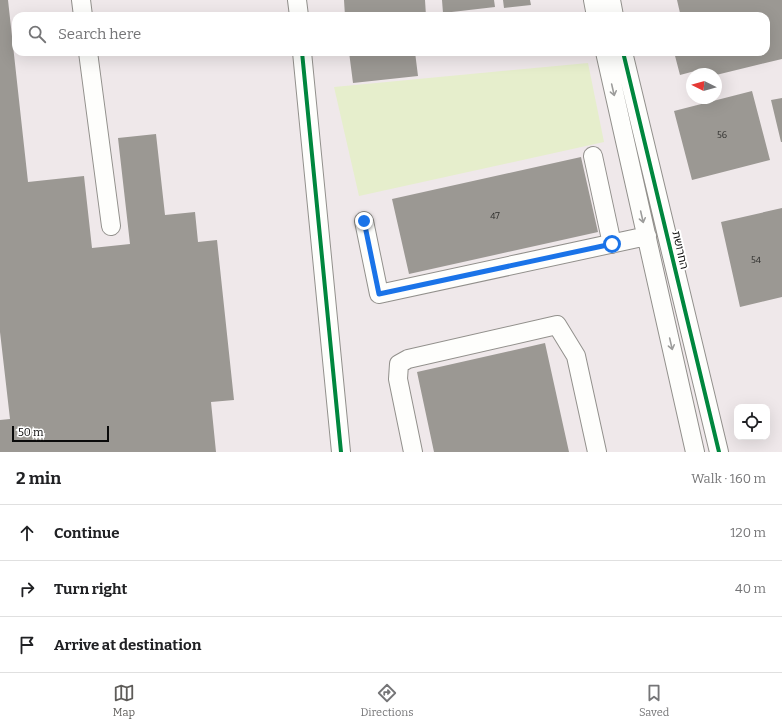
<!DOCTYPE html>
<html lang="en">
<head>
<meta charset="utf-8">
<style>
  body { margin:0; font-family:Bitter,"Noto Sans Hebrew",serif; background:#f6f6f6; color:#202124 }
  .controls { position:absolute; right:12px; bottom:12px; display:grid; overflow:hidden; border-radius:8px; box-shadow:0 4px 16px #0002 }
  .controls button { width:36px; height:36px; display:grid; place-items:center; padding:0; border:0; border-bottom:1px solid #e0e0e0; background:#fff; color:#202124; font:20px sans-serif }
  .compass { position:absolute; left:686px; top:68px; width:36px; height:36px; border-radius:50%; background:#fff; box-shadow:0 4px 16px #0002; rotate:275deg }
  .scale { position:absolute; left:12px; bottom:10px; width:97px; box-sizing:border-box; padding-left:4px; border:2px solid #0a0a0a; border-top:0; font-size:11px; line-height:14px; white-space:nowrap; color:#0a0a0a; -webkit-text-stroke:3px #fff; paint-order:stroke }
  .stop { position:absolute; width:12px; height:12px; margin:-9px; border:3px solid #1a73e8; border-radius:50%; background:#fff }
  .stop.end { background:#1a73e8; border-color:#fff; box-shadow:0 1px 4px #0008 }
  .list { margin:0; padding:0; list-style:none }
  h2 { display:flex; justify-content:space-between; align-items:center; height:52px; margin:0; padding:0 16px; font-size:17px }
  h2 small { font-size:13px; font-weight:400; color:#757577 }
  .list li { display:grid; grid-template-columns:26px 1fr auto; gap:12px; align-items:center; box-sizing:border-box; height:56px; padding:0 16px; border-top:1px solid #e0e0e0 }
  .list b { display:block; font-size:15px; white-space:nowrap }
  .list em { font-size:13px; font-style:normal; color:#757577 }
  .icon { flex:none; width:22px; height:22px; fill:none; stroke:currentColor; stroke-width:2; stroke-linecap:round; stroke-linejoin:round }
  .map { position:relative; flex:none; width:782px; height:452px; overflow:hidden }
  .search { position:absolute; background:#fff; box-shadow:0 4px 16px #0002; left:12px; right:12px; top:12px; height:44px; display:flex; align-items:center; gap:10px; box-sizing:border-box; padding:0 14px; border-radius:12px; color:#757577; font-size:15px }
  .sheet { height:220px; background:#fff }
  nav { display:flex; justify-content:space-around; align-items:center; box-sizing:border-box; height:56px; border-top:1px solid #e0e0e0; background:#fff; font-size:11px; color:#757577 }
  nav a { display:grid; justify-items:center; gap:2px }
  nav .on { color:#5e5c59 }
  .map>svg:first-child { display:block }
  .industrial { fill:#efe8ea; fill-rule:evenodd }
  .green { fill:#e6eecc }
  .building { fill:#9b9893 }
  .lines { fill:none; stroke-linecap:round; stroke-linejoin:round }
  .minor-casing { stroke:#92908c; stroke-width:20 }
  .minor { stroke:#fefefc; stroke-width:18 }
  .cycleway-casing { stroke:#fff; stroke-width:6 }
  .cycleway { stroke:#00873e; stroke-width:4 }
  .oneway { stroke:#9c9c9b }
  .route { stroke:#1a73e8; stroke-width:5 }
  .labels { text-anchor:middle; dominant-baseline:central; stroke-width:4; stroke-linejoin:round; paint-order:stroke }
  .number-label { font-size:9px; fill:#2e2e2c }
  .street-label { font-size:11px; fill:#0a0a0a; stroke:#fff }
</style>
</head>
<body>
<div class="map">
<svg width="782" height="452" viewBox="0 0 782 452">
  <rect width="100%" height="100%" fill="#f9f5ec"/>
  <path class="industrial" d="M0 0H782V452H0ZM16 16H766V52H16ZM692 74H716V98H692ZM737 407H767V437H737Z"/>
  <path class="green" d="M588 63 604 142 359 196 334 87Z"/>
  <path class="building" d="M0 0H8L28 182 84 176 92 248 130 244 118 138 156 134 165 215 195 212 198 242 217 240 234 400 211 402 216 452H0V420L10 419 0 332Z
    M344 0H425L426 16H345Z
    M442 0H494L495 7 443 13Z
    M503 0H530L531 5 504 8Z
    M677 0H782V59L716 75V74H696L695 71 680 75 674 52H766V16H671L680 13Z
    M349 52H415L418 76 353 83Z
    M752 91 770 160 692 180 674 111Z
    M782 98V142H781L771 100Z
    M581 157 598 232 409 274 392 199Z
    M782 208V297L740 307 721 222Z
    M545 343 569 452H434L417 372Z"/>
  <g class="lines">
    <defs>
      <path id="minor" d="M81 0 83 16
        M297 0 299 16
        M593 0 596 16
        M611 0 614 16
        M88 52 111 226
        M302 52 341 452
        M605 52 695 452
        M623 52 719 452
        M593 156 612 244
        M364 221 379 294 647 236
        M413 452 398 379 399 364 408 359 557 325 576 356 597 452"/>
    </defs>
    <use href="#minor" class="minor-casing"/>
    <use href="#minor" class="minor"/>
    <defs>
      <path id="cycleway" d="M302 52 341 452
        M623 52 719 452"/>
    </defs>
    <use href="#cycleway" class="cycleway-casing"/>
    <use href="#cycleway" class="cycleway"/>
  </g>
  <defs><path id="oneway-shaft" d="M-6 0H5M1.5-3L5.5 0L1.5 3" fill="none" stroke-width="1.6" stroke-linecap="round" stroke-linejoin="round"/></defs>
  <g class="oneway">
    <use href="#oneway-shaft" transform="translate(613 90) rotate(77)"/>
    <use href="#oneway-shaft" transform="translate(642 217) rotate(77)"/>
    <use href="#oneway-shaft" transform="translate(671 344) rotate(77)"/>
  </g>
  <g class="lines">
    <path class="route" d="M364 221 379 294 612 244"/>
  </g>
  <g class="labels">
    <g class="number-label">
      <text x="722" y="135">56</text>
      <text x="495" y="216">47</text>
      <text x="756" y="260">54</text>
    </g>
    <g class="street-label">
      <text transform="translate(680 250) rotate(77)">החרושת</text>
    </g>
  </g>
</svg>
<div class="controls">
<button><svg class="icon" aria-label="locate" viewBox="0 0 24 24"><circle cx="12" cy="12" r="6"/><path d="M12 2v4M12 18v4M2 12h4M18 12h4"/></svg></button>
</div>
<svg class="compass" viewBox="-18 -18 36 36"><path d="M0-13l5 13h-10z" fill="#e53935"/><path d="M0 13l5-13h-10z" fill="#757577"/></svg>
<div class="scale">50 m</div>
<div class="stop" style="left:612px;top:244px"></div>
<div class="stop end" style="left:364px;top:221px"></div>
<div class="search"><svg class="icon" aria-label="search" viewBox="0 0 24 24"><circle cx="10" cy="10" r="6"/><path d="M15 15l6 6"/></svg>Search here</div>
</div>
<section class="sheet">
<h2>2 min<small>Walk · 160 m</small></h2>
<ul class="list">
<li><svg class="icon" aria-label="ahead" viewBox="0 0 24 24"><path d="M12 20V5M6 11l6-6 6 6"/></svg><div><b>Continue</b></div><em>120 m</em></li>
<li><svg class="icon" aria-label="right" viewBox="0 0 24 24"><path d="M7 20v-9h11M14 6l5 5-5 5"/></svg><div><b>Turn right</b></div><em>40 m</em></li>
<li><svg class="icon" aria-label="arrive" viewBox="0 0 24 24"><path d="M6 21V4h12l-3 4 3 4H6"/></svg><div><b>Arrive at destination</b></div></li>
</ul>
</section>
<nav>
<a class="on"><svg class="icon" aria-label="map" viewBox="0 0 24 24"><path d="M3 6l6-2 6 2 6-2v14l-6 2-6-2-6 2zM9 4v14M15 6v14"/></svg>Map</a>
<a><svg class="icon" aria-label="directions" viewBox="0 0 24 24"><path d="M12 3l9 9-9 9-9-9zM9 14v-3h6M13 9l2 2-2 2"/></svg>Directions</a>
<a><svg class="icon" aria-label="saved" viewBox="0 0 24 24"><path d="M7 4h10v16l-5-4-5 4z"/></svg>Saved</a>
</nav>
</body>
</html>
